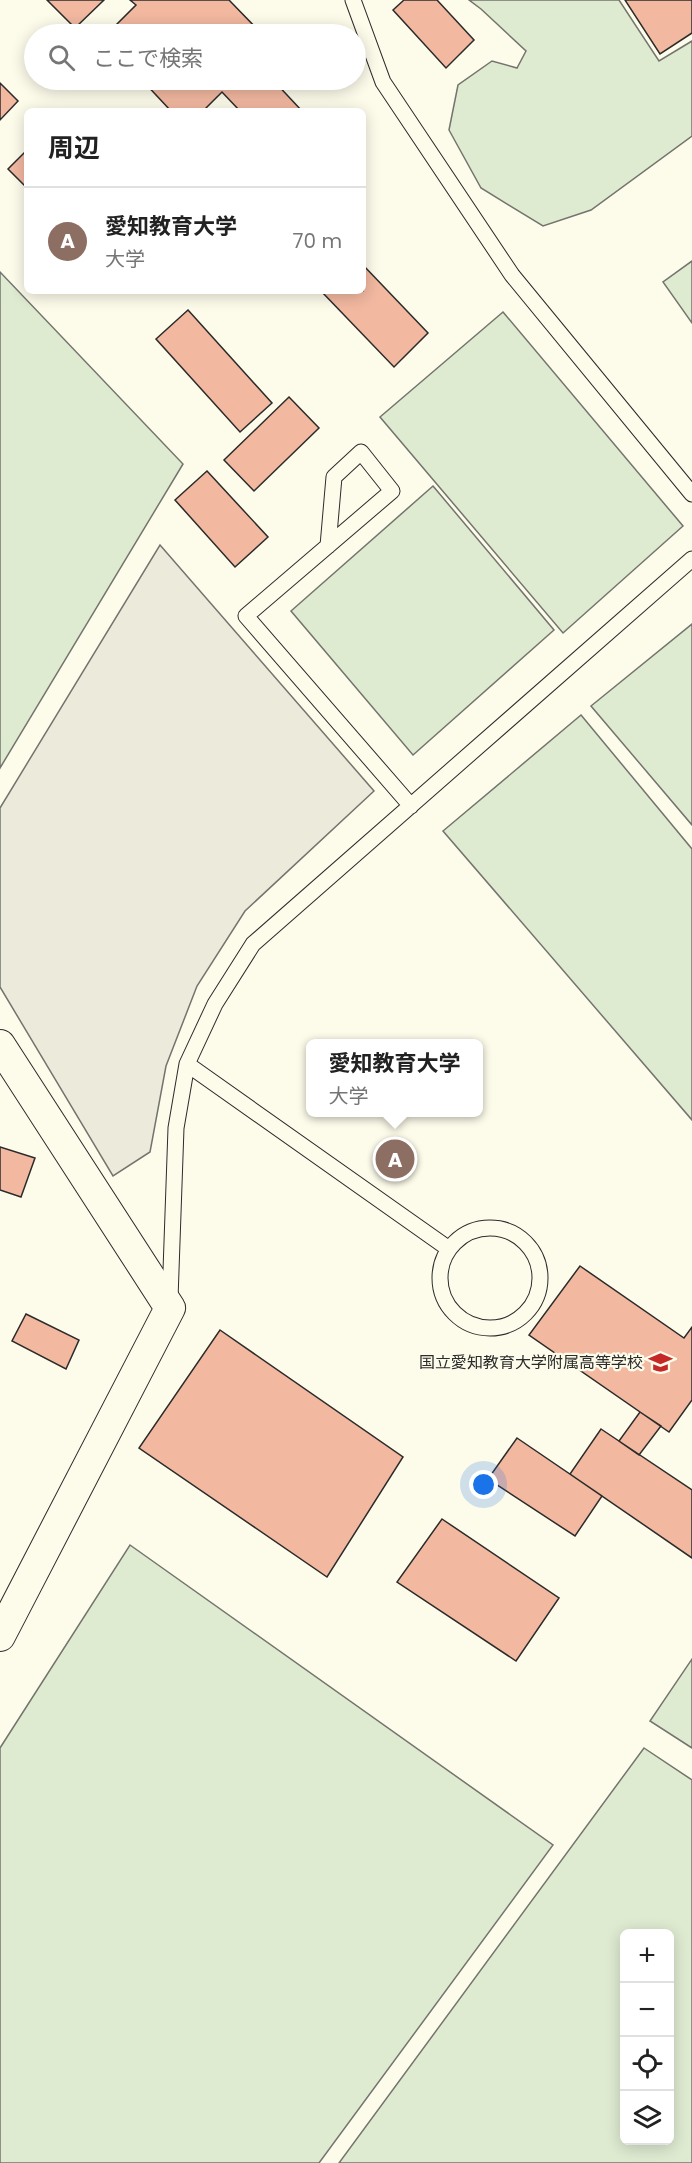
<!DOCTYPE html>
<html lang="ja">
<head>
<meta charset="utf-8">
<style>
  body { margin:0; font-family:Poppins,"Noto Sans JP",sans-serif; background:#f2f2f2; color:#222 }
  .controls { position:absolute; right:18px; bottom:18px; display:grid; overflow:hidden; border-radius:9px; box-shadow:0 3px 15px #0003 }
  .controls button { width:54px; height:54px; display:grid; place-items:center; padding:0; border:0; border-bottom:2px solid #e0e0e0; background:#fff; color:#222; font:30px sans-serif }
  .you { position:absolute; left:484px; top:1485px; width:21px; height:21px; margin:-15px; border:4px solid #fff; border-radius:50%; background:#1a73e8; box-shadow:0 0 0 9px #1a73e833 }
  .badge { display:grid; place-items:center; width:39px; height:39px; border-radius:50%; background:#c62828; color:#fff; font-size:20px; font-weight:700 }
  .pin { position:absolute; translate:-50% -50%; border:3px solid #fff; box-shadow:0 2px 6px #0006 }
  .popup { position:absolute; left:306px; top:1039px; width:177px; height:78px; box-sizing:border-box; display:grid; place-content:center; border-radius:9px; background:#fff; filter:drop-shadow(0 2px 4px #0005); font-size:20px; white-space:nowrap; color:#767676 }
  .popup b { font-size:22px; color:#222 }
  .popup::after { content:''; position:absolute; left:50%; top:100%; margin-left:-12px; border:12px solid transparent; border-top-color:#fff }
  .list { margin:0; padding:0; list-style:none }
  h2 { display:flex; justify-content:space-between; align-items:center; height:78px; margin:0; padding:0 24px; font-size:26px }
  h2 small { font-size:20px; font-weight:400; color:#767676 }
  .list li { display:grid; grid-template-columns:39px 1fr auto; gap:18px; align-items:center; box-sizing:border-box; height:108px; padding:0 24px; border-top:2px solid #e0e0e0 }
  .list b { display:block; font-size:22px; white-space:nowrap }
  .list p { margin:0; font-size:20px; white-space:nowrap; color:#767676 }
  .list em { font-size:20px; font-style:normal; color:#767676 }
  .icon { flex:none; width:33px; height:33px; fill:none; stroke:currentColor; stroke-width:2; stroke-linecap:round; stroke-linejoin:round }
  .map { position:relative; flex:none; width:692px; height:2163px; overflow:hidden }
  .search { position:absolute; background:#fff; box-shadow:0 3px 15px #0003; left:24px; top:24px; width:342px; height:66px; display:flex; align-items:center; gap:15px; box-sizing:border-box; padding:0 21px; border-radius:33px; color:#767676; font-size:22px }
  .panel { position:absolute; background:#fff; box-shadow:0 3px 15px #0003; left:24px; top:108px; width:342px; height:186px; border-radius:9px }
  .map>svg:first-child { display:block }
  .green { fill:#deebd1; stroke:#74746e; stroke-width:1.5; fill-rule:evenodd }
  .parking { fill:#eceadb; stroke:#74746e; stroke-width:1.5 }
  .building { fill:#f2b8a0; stroke:#2b2b2b; stroke-width:1.5 }
  .lines { fill:none; stroke-linecap:round; stroke-linejoin:round }
  .lane-casing { stroke:#2b2b2b; stroke-width:17 }
  .street-casing { stroke:#2b2b2b; stroke-width:32 }
  .lane { stroke:#fdfbea; stroke-width:15 }
  .street { stroke:#fdfbea; stroke-width:30 }
  .labels { text-anchor:middle; dominant-baseline:central; stroke-width:4.5; stroke-linejoin:round; paint-order:stroke }
  .poi-label { font-size:16px; fill:#2b2b2b; stroke:#fdfbea; text-anchor:end }
</style>
</head>
<body>
<div class="map">
<svg width="692" height="2163" viewBox="0 0 692 2163">
  <rect width="100%" height="100%" fill="#fdfbea"/>
  <path class="green" d="M469 0H619L659 61 692 41V136L591 210 543 226 481 188 449 130 458 85 492 61 517 68 526 51 481 9Z
    M692 261V323L663 282Z
    M0 272 183 464 0 768Z
    M503 312 683 526 563 633 380 417Z
    M433 486 554 630 413 755 291 611Z
    M692 624V825L591 706Z
    M581 715 692 849V1120L443 831Z
    M130 1545 553 1845 319 2163H0V1748Z
    M692 1659V1748L650 1721Z
    M644 1748 692 1780V2163H339ZM624 1934H670V2140H624Z"/>
  <path class="parking" d="M160 545 374 791 245 911 197 986 166 1066 150 1152 113 1176 0 987V808Z"/>
  <path class="building" d="M47 0H104L75 28Z
    M130 0H229L262 34H107L136 5Z
    M404 0H437L474 40 446 68 393 10Z
    M625 0H692V33L660 54Z
    M142 80H273L302 111H240L222 92 203 111H171Z
    M0 83 18 101 0 120Z
    M27 150V188L8 169Z
    M363 265 428 333 394 367 321 291H363Z
    M188 310 272 403 240 432 156 339Z
    M289 397 319 428 254 491 224 460Z
    M207 471 268 537 235 567 175 500Z
    M0 1147 35 1158 21 1197 0 1190Z
    M580 1266 684 1338 692 1327V1400L669 1432 529 1335Z
    M26 1314 79 1340 66 1369 12 1341Z
    M220 1330 403 1457 327 1577 139 1448Z
    M640 1412 661 1426 639 1455 619 1441Z
    M601 1429 692 1490V1558L570 1474Z
    M517 1438 602 1496 575 1536 488 1479Z
    M442 1519 559 1598 516 1661 397 1582Z"/>
  <g class="lines">
    <defs>
      <path id="lane" d="M353 0 383 82 512 275 692 494
        M328 546 334 477 361 452 392 491 246 616 411 806
        M187 1064 449 1249
        M440 1278a50 50 0 1 1 100 0a50 50 0 1 1-100 0Z
        M170 1299 176 1128 187 1064 215 1004 253 944 692 559"/>
      <path id="street" d="M0 1045 170 1308 0 1636"/>
    </defs>
    <use href="#lane" class="lane-casing"/>
    <use href="#street" class="street-casing"/>
    <use href="#lane" class="lane"/>
    <use href="#street" class="street"/>
  </g>
  <defs>
    <symbol id="school-bare" viewBox="-9 -9 18 18"><path d="M0-5L7-2L0 1L-7-2ZM-4 1L0 2.5L4 1V4Q0 6-4 4Z" fill="#c62828" stroke="#fdfbea" stroke-width="2.5" paint-order="stroke"/></symbol>
  </defs>
  <g fill-rule="evenodd">
    <use href="#school-bare" x="644" y="1346" width="33" height="33"/>
  </g>
  <g class="labels">
    <g class="poi-label">
      <text x="643" y="1362">国立愛知教育大学附属高等学校</text>
    </g>
  </g>
</svg>
<div class="controls">
<button>+</button>
<button>−</button>
<button><svg class="icon" aria-label="locate" viewBox="0 0 24 24"><circle cx="12" cy="12" r="6"/><path d="M12 2v4M12 18v4M2 12h4M18 12h4"/></svg></button>
<button><svg class="icon" aria-label="layers" viewBox="0 0 24 24"><path d="M12 4l9 5-9 5-9-5zM3 14l9 5 9-5"/></svg></button>
</div>
<div class="you"></div>
<div class="pin badge" style="left:395px;top:1159px;background:#8d6e63">A</div>
<div class="popup"><b>愛知教育大学</b>大学</div>
<div class="search"><svg class="icon" aria-label="search" viewBox="0 0 24 24"><circle cx="10" cy="10" r="6"/><path d="M15 15l6 6"/></svg>ここで検索</div>
<section class="panel">
<h2>周辺<small></small></h2>
<ul class="list">
<li><span class="badge" style="background:#8d6e63">A</span><div><b>愛知教育大学</b><p>大学</p></div><em>70 m</em></li>
</ul>
</section>
</div>
</body>
</html>
